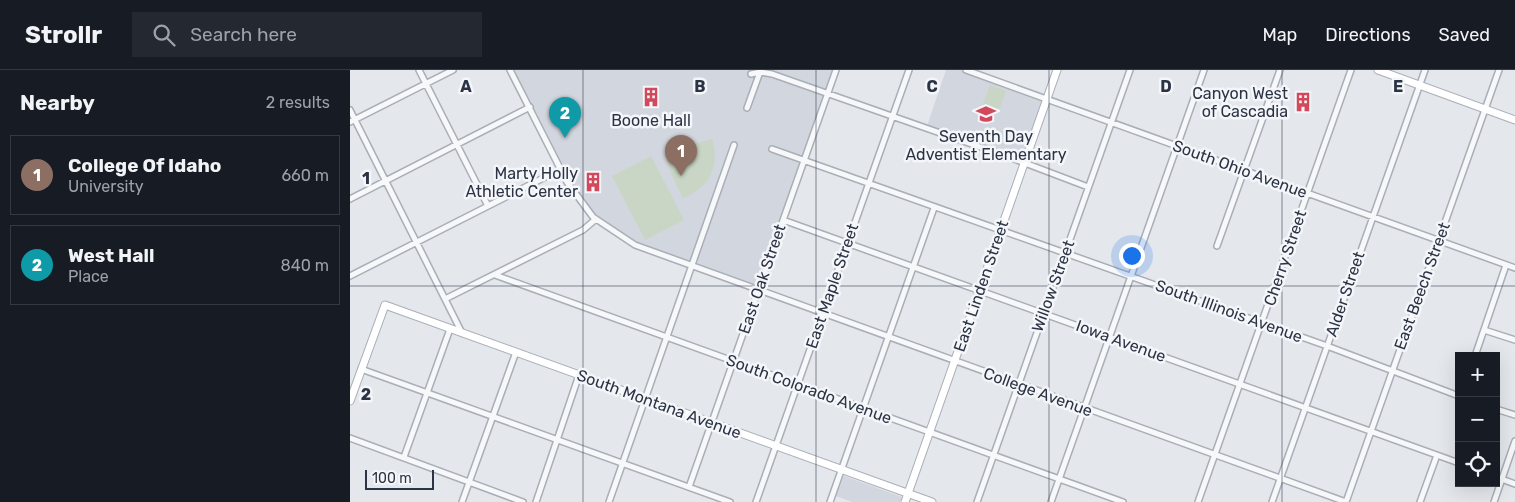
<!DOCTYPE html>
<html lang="en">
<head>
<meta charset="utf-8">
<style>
  body { margin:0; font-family:Rubik,sans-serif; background:#242831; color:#f1f3f6 }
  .controls { position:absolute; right:15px; bottom:15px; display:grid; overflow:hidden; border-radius:0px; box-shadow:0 5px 20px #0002 }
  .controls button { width:45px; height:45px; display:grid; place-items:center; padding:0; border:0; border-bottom:1px solid #363941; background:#171b24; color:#f1f3f6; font:25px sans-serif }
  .scale { position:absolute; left:15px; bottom:12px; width:69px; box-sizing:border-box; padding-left:5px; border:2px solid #2b3445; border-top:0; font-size:14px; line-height:18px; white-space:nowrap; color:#2b3445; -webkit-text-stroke:4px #f4f6f9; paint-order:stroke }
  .you { position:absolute; left:781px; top:185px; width:18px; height:18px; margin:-12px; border:4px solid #fff; border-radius:50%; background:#1a73e8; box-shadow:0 0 0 8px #1a73e833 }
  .badge { display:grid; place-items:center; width:32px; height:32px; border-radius:50%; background:#0f766e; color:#fff; font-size:16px; font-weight:700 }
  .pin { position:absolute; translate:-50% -41px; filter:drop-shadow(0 1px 2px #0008) }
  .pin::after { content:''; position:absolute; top:26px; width:18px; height:15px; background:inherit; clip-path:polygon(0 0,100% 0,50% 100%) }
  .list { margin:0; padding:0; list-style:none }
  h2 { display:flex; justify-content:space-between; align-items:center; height:65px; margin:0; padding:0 20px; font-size:21px }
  h2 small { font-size:16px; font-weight:400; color:#9ea1a6 }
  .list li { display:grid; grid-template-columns:32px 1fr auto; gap:15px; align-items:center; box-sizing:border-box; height:80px; margin:0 10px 10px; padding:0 10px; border:1px solid #363941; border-radius:0px }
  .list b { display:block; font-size:19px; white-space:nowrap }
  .list p { margin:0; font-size:16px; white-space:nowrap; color:#9ea1a6 }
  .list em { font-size:16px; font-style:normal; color:#9ea1a6 }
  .icon { flex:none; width:28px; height:28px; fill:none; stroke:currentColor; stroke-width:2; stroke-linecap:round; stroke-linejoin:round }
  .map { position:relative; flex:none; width:1165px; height:432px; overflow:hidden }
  header { display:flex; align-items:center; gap:30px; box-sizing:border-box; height:70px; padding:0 25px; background:#171b24; border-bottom:1px solid #363941 }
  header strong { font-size:24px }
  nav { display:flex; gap:28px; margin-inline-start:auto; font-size:18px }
  .search { width:350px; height:45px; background:#242831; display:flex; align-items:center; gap:12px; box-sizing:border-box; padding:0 18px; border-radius:0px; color:#9ea1a6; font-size:19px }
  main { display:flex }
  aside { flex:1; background:#171b24 }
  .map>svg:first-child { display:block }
  .built { fill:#d2d6de }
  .green { fill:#c9d6c5 }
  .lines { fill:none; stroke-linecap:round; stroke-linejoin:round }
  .street-casing { stroke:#a9aeb7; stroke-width:8 }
  .secondary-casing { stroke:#a9aeb7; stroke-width:9 }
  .street { stroke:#f7f8fa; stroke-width:5 }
  .secondary { stroke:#fff; stroke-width:7 }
  .grid { fill:none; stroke:#2b3445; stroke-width:1; stroke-opacity:0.55 }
  .labels { text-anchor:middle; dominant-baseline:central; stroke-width:5; stroke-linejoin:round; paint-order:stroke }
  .poi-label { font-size:16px; fill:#2b3445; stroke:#f4f6f9; text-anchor:end }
  .street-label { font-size:16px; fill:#2b3445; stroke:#f4f6f9 }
  .grid-label { font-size:16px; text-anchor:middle; font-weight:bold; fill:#2b3445; stroke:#f4f6f9; stroke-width:5; stroke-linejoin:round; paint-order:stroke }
</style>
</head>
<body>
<header>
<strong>Strollr</strong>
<div class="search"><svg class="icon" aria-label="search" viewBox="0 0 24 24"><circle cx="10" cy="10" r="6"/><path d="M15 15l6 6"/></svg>Search here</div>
<nav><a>Map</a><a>Directions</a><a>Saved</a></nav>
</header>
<main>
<aside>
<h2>Nearby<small>2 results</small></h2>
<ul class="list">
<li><span class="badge" style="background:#8d6e63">1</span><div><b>College Of Idaho</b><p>University</p></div><em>660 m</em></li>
<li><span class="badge" style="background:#0f9aa8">2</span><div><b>West Hall</b><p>Place</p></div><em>840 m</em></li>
</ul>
</aside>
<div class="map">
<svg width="1165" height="432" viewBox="0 0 1165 432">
  <rect width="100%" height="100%" fill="#e4e7ec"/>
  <path class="built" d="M160 0H486L408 220 285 175 243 147 217 112Z
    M596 0H616L696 30 674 93 576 59Z
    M494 406 552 427 550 432H502L486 426Z"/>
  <path class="green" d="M640 15 656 21 649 40 633 34Z
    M362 69C370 96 360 118 333 128L322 106 315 86 317 82Z
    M301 86 334 150 295 170 262 106Z"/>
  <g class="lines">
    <defs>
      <path id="street" d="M69 0 138 136
        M160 0 217 112 243 147 285 175 996 432
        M616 0 1165 198
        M401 4 410 2 422 4 667 90 738 117
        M397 38 410 2
        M0 40 112 263
        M0 52 103 0
        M422 79 977 276 1109 326
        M0 129 180 37
        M433 150 1109 393
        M867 176 930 0
        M145 205 773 432
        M0 206 211 99
        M95 229 233 160 246 149
        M1134 260 1165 270
        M1125 286 1156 195
        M11 299 380 432
        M1146 339 1165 345
        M0 368 173 432
        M54 387 100 259
        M1146 407 1165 414
        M339 417 486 0
        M112 432 166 282
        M186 432 229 305
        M259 432 384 75
        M406 432 559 0
        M480 432 584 138
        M627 432 780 0
        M701 432 854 0
        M848 432 1001 0
        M922 432 1075 0
        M996 432 1149 0
        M1070 432 1087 385
        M1144 432 1165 371"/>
      <path id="secondary" d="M1028 0 1165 50
        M0 331 35 235 582 432
        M555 432 707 0"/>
    </defs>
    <use href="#street" class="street-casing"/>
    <use href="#secondary" class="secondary-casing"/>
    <use href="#street" class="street"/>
    <use href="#secondary" class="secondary"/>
  </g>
  <path class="grid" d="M233 0V432M466 0V432M699 0V432M932 0V432M0 216H1165"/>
  <defs>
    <symbol id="building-bare" viewBox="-9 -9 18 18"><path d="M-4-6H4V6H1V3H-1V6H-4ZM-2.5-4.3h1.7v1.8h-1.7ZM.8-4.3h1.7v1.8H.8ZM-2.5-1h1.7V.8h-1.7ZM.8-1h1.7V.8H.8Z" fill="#d1495b" stroke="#f4f6f9" stroke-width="2.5" paint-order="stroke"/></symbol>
    <symbol id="school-bare" viewBox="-9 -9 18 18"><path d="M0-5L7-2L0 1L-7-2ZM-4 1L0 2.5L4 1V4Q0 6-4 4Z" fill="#d1495b" stroke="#f4f6f9" stroke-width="2.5" paint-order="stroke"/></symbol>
  </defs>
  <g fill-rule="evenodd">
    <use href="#building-bare" x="287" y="13" width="28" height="28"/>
    <use href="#building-bare" x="939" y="18" width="28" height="28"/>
    <use href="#school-bare" x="622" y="30" width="28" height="28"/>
    <use href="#building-bare" x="229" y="98" width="28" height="28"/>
  </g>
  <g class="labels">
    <g class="poi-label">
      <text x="938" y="23">Canyon West<tspan x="938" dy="18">of Cascadia</tspan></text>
      <text x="301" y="50" text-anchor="middle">Boone Hall</text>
      <text x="636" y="66" text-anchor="middle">Seventh Day<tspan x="636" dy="18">Adventist Elementary</tspan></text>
      <text x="228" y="103">Marty Holly<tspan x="228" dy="18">Athletic Center</tspan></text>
    </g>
    <g class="street-label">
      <text transform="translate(890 99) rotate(20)">South Ohio Avenue</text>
      <text transform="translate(935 188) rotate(-71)">Cherry Street</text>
      <text transform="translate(412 209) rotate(-71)">East Oak Street</text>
      <text transform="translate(482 216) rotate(-71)">East Maple Street</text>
      <text transform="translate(631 216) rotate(-71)">East Linden Street</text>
      <text transform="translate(703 216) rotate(-70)">Willow Street</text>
      <text transform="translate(1072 216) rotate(-70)">East Beech Street</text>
      <text transform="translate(995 224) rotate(-71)">Alder Street</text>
      <text transform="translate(879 241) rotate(20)">South Illinois Avenue</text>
      <text transform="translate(771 271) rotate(20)">Iowa Avenue</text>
      <text transform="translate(459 319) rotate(20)">South Colorado Avenue</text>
      <text transform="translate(688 322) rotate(20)">College Avenue</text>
      <text transform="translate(309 334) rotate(20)">South Montana Avenue</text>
    </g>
  </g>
  <g class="grid-label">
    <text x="116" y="22">A</text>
    <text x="350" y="22">B</text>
    <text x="582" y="22">C</text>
    <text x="816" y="22">D</text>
    <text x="1048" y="22">E</text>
    <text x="16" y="114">1</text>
    <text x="16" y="330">2</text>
  </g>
</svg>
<div class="controls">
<button>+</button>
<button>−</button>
<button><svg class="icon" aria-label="locate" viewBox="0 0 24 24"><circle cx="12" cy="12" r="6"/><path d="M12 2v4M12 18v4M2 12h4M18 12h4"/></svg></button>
</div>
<div class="scale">100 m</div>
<div class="you"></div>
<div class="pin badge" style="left:331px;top:106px;background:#8d6e63">1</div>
<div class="pin badge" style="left:215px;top:68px;background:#0f9aa8">2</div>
</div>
</main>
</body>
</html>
